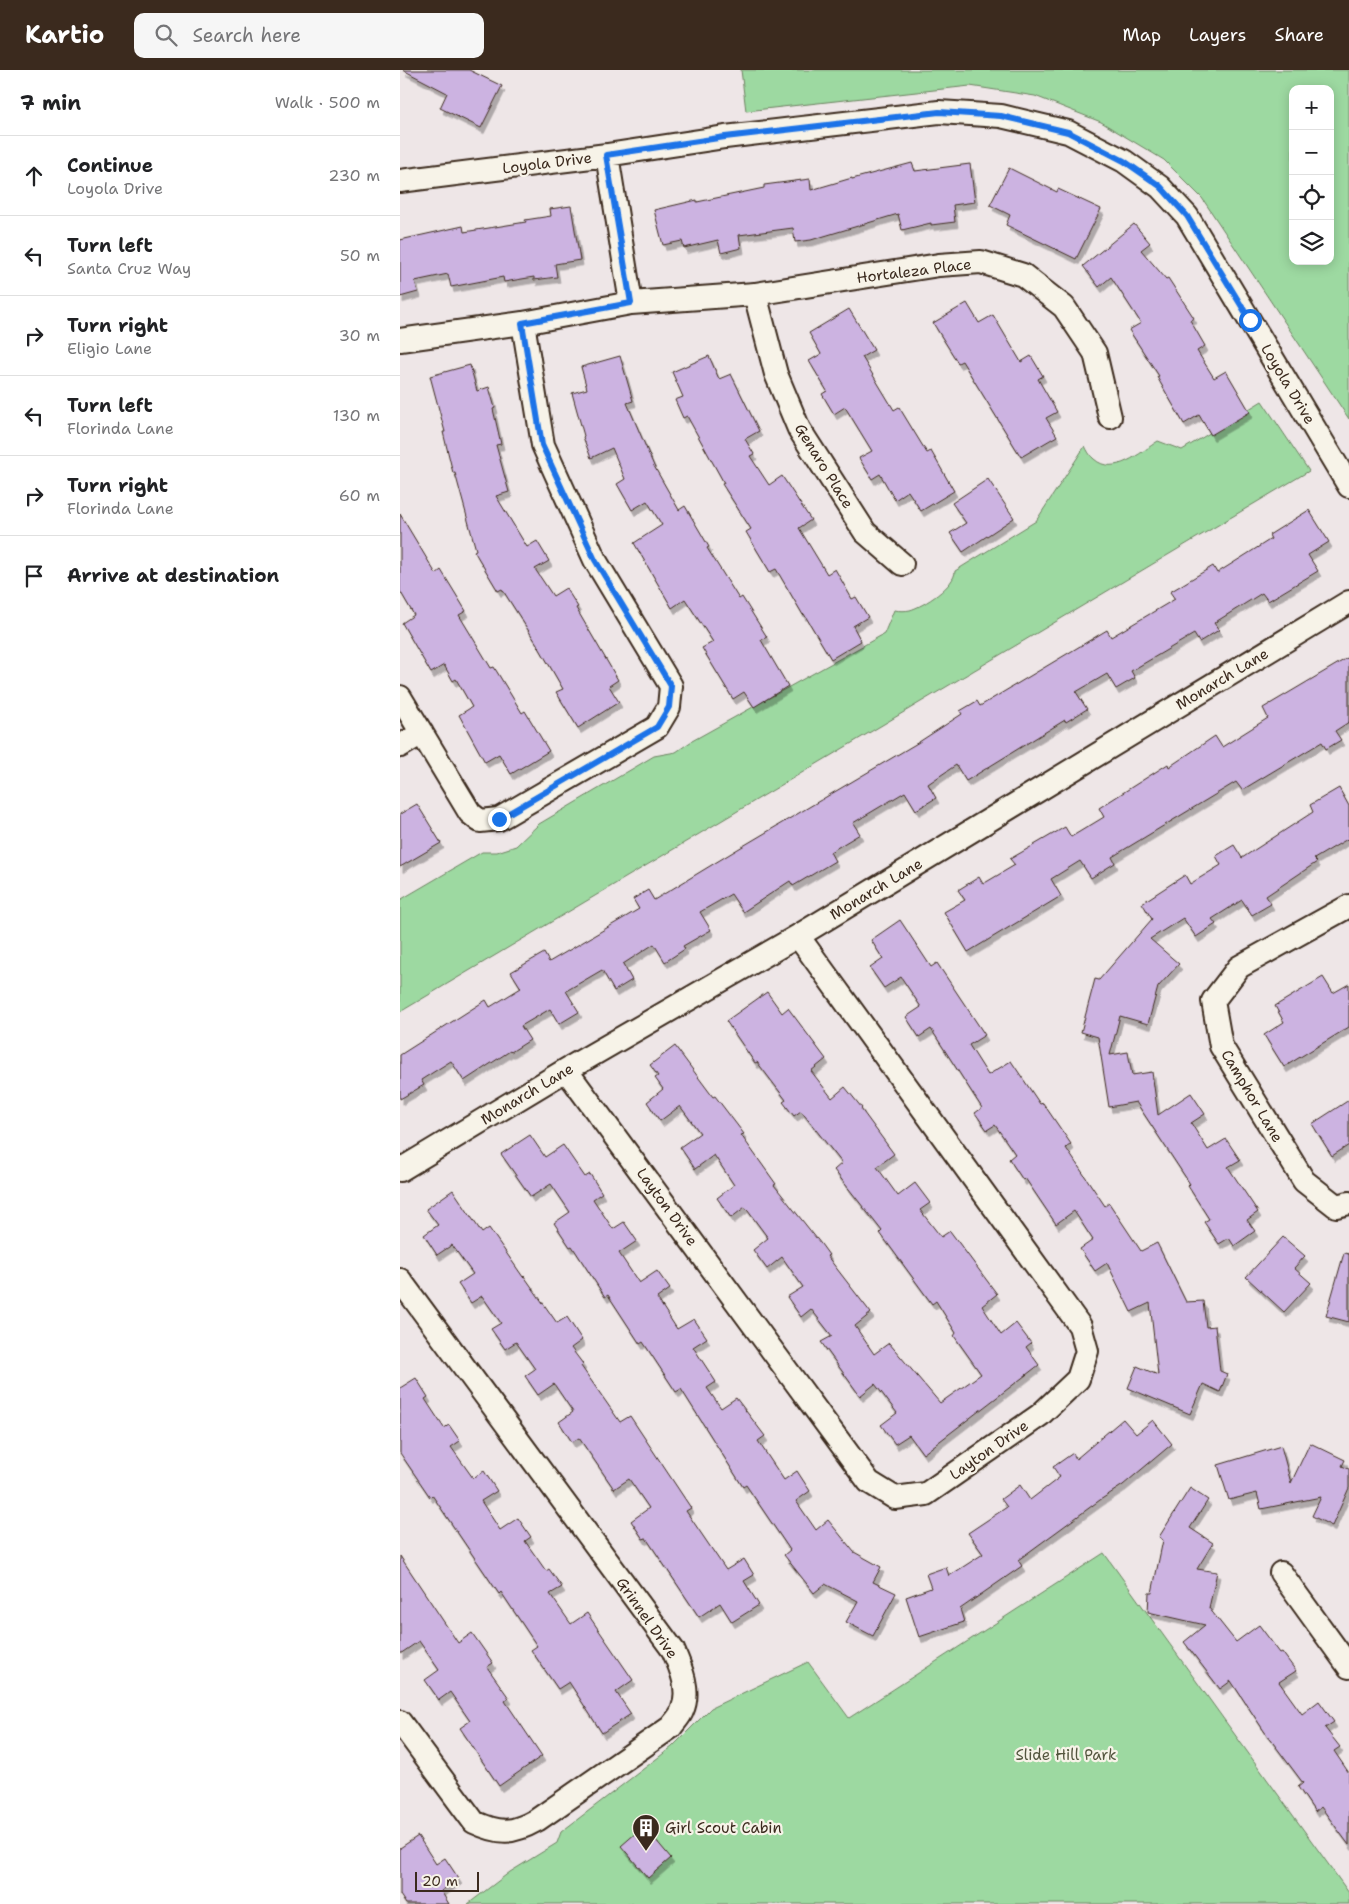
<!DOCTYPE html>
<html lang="en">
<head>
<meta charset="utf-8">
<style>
  body { margin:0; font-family:"Shantell Sans",sans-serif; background:#f6f6f6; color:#202124 }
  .controls { position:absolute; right:15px; top:15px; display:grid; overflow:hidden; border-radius:10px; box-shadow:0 2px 12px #0003 }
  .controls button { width:45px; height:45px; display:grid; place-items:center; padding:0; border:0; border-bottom:1px solid #e0e0e0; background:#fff; color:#202124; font:25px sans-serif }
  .scale { position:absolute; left:15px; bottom:12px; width:64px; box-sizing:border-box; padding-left:5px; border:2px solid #3b2a1e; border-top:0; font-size:14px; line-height:18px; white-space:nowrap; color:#3b2a1e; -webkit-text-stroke:4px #f7f3e8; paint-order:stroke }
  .stop { position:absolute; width:15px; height:15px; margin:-11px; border:4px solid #1a73e8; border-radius:50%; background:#fff }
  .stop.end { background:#1a73e8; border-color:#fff; box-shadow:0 1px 5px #0008 }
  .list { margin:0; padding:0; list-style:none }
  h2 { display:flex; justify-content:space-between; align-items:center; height:65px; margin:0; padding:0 20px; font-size:21px }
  h2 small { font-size:16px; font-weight:400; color:#757577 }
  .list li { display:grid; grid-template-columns:32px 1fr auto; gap:15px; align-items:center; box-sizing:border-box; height:80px; padding:0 20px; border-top:1px solid #e0e0e0 }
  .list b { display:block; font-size:19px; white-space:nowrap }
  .list p { margin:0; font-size:16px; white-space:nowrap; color:#757577 }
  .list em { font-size:16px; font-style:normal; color:#757577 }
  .icon { flex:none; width:28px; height:28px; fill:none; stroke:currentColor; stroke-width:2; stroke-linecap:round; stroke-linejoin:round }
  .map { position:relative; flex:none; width:949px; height:1834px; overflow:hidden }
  header { display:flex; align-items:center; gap:30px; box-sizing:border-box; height:70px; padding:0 25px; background:#3b2a1e; color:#fff }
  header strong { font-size:24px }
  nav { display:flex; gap:28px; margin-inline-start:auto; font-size:18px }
  .search { width:350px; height:45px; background:#f6f6f6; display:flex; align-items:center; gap:12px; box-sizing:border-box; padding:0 18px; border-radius:10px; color:#757577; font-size:19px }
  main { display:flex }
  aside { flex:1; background:#fff }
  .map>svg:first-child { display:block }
  .green { fill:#9dd9a1; stroke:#6c8260; fill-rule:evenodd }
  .building { fill:#ccb3e1; stroke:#3b2a1e; filter:url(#shadow) }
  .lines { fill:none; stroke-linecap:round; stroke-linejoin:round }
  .minor-casing { stroke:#3b2a1e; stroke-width:26 }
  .minor { stroke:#f7f3e8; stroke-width:22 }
  .route { stroke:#1a73e8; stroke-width:6 }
  .labels { text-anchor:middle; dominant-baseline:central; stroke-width:4.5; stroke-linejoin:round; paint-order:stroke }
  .street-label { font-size:15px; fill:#3b2a1e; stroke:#f7f3e8 }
  .park-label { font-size:15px; fill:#54563f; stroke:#f7f3e8 }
  .poi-label { font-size:15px; fill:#3b2a1e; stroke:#f7f3e8; text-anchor:start }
</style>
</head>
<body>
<header>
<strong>Kartio</strong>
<div class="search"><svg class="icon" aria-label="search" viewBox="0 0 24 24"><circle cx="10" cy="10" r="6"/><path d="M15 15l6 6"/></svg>Search here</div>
<nav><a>Map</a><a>Layers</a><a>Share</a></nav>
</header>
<main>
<aside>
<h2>7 min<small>Walk · 500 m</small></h2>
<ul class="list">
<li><svg class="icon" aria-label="ahead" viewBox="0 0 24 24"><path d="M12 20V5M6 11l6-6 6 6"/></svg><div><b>Continue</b><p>Loyola Drive</p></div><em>230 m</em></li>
<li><svg class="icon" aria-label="left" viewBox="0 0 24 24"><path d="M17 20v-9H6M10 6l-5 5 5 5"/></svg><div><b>Turn left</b><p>Santa Cruz Way</p></div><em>50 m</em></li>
<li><svg class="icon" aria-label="right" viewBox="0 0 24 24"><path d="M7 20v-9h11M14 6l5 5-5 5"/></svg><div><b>Turn right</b><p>Eligio Lane</p></div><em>30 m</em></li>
<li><svg class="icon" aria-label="left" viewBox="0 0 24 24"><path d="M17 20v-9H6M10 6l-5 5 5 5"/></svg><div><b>Turn left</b><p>Florinda Lane</p></div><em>130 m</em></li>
<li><svg class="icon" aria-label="right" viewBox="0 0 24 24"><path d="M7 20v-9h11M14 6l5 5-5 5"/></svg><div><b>Turn right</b><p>Florinda Lane</p></div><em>60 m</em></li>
<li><svg class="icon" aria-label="arrive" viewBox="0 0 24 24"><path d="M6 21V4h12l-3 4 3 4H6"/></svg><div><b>Arrive at destination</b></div></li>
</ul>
</aside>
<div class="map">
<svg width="949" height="1834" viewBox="0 0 949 1834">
  <defs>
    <filter id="shadow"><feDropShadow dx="3" dy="5.5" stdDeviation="0" flood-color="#0004"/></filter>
  </defs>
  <rect width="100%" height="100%" fill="#eee6e7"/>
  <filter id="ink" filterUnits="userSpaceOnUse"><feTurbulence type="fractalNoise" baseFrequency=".02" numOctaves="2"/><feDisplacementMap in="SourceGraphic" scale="10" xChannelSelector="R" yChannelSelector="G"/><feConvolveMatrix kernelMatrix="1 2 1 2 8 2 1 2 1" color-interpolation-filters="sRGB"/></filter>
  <g filter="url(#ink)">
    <path class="green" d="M341 0H949V349L802 128 764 90 701 52 635 26 570 16 346 41ZM893 19H930V191H893Z
      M862 331 909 401 0 942V830L82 782H97L116 776 139 754 254 686 276 682 292 671 484 564 494 540C500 541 505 541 510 540 524 536 555 516 555 501L636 451 685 376C687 380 690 386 694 389 714 407 741 382 758 371L782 380Z
      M704 1483 949 1823V1834H68L110 1802 157 1773 161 1762 272 1677 311 1638 408 1592 449 1648Z"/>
    <path class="building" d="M3 0H69L102 16 81 58 40 38 47 23Z
      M512 93 515 101 570 94 575 132 553 135 555 152 531 155V153L502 160 498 144 411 170 395 172 393 158 339 165 341 178 321 183 318 170 284 178 282 171 263 175 254 140 297 130V132L364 118V115L410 109 411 120 452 108V109Z
      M609 98 657 122 658 119 701 139 676 189 606 155 610 145 590 135Z
      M171 136 180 190 155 194 157 207 134 210V207L104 212 103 207 51 217 48 204 15 211 18 222 0 227V170L63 156 64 162 126 152 125 150 151 146 150 139Z
      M734 154 750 173 741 180 766 209 768 208 794 248 790 250 805 276 797 281 814 308 826 301 850 342 811 365 799 345 784 354 757 307 759 306 729 260 741 253 711 207 699 217 683 196Z
      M567 233 579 253 593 245 621 292 631 286 643 306 638 309 657 342 646 348 657 366 621 387 562 291 558 293 533 253Z
      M449 239 474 280 462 287 494 340 499 337 527 383 531 381 554 421 521 441 508 421 495 430 480 404 472 409 459 388 472 381 445 337 434 344 422 324 427 321 409 291 421 284 409 263Z
      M220 286 233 331 227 333 254 396 279 440 285 436 309 477 307 478 339 529 342 527 367 567 361 570 388 616 354 637 344 622 333 629 302 578 313 572 285 529 272 538 234 473 262 455 247 431 232 440 217 414 225 409 212 378 191 388 183 367 184 366 172 323 187 319 181 297Z
      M309 286 319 309 331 304 359 361 345 369 354 384 350 386 369 415 382 406 411 450 399 458 427 504 435 499 452 529 456 527 468 547 453 556 461 571 431 589 404 544 403 545 376 499 370 502 346 462 351 459 322 414 324 413 287 346 283 348 275 330 283 327 272 302Z
      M70 295 77 321 89 317 95 338 93 339 101 374 96 375 109 422 96 426 127 477 137 471 149 491 135 499 153 526 166 518 178 537 176 538 218 610 209 616 219 632 178 658 156 622 163 619 137 574 102 519 98 521 74 481 76 480 55 403H53L43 362H45L30 306Z
      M588 409 614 448 563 482 550 463 566 453 552 433Z
      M909 440 929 472 908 485 918 501 868 531 862 523 814 553 819 560 799 572 794 564 731 601 735 608 716 619 707 604 676 622 687 639 666 652 665 650 566 711 556 695 528 714 536 728 516 740 505 722 453 753 460 764 430 782 435 791 393 816 390 811 343 842 331 824 300 842 311 860 283 876 285 879 265 892 254 874 223 894 232 910 214 921 202 900 166 921 179 942 159 954 150 939 121 956 130 970 111 982 110 981 64 1011 51 991 21 1010 24 1015 0 1029V985L86 930 90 937 121 918 111 902 144 883 149 892 239 839 233 829 248 820 254 830 338 779 519 672 562 644 560 641 577 631 580 636 707 560 711 567 775 529 770 522 813 496 817 503 871 469 869 465Z
      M0 444 36 504 41 500 66 541 59 545 91 598 94 597 122 643 125 641 149 681 111 704 99 684 85 692 59 645 72 637 56 609 53 611 44 595 31 603 2 553 14 545 0 521Z
      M949 587V652L935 661 941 670 926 679 922 672 842 720 836 712 712 787 715 793 691 808 680 791 651 809 661 826 568 882 544 842 565 830 558 820 579 807 583 814 615 795 610 789 665 757 671 767 704 747 699 738 768 694 769 697 815 666 822 677 868 648 863 638Z
      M939 718 949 736V768L914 789 917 792 866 826 871 834 852 845 842 830 812 849 816 854 796 867 783 848 750 869 779 894 758 917 748 954 720 946 710 985 728 982 732 1005 752 1002 758 1045 791 1023 805 1044 791 1053 808 1080 826 1069 840 1090 828 1097 858 1142 847 1150 855 1161 834 1176 829 1168 819 1174 804 1152 809 1149 788 1116 790 1114 736 1032 709 1037 698 967 681 962 695 909 699 910 752 849 742 833 785 805 790 814 821 795 816 786 834 775 842 788 913 742 910 735Z
      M17 734 41 773 0 797V744Z
      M500 850 531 897 537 893 585 965 569 975 588 1005 611 991 640 1034 643 1033 671 1074 666 1078 705 1136 709 1133 741 1181 757 1173 786 1232 803 1231 806 1257 815 1256 820 1301 827 1304 820 1322 803 1314 790 1344 728 1318 737 1296 758 1305 750 1233 731 1242 707 1193 695 1201 680 1179 693 1170 674 1141 656 1154 625 1108 623 1110 609 1089 615 1084 595 1055 587 1060 575 1043 582 1038 531 959 519 967 506 947 521 937 501 907 484 918 470 898 483 889 471 870Z
      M923 907 933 923 949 914V957L884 997 864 965 884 952 875 936Z
      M367 922 382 943 388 938 426 989 411 1001 432 1028 445 1017 462 1038 461 1039 494 1084 477 1097 498 1126 515 1113 530 1133 520 1140 541 1167 550 1161 597 1224 582 1236 601 1265 616 1253 631 1273 626 1277 639 1295 523 1384 509 1365 495 1374 481 1355 497 1343 475 1314 460 1326 421 1272 432 1266 411 1239 401 1247 387 1227 403 1217 382 1187 367 1199 353 1180 368 1168 345 1137 331 1148 317 1128 334 1115 314 1085 295 1099 280 1077 300 1063 280 1036 260 1051 247 1032 263 1019 255 1008 258 1006 250 995 275 976 313 1027 315 1026 344 1064 341 1065 376 1114 374 1115 421 1174 429 1185 427 1186 471 1243 455 1256 474 1284 489 1273 540 1333 581 1304 554 1266 556 1263 536 1231 532 1234 480 1163 482 1161 434 1100 442 1093 401 1041 394 1046 383 1032 386 1030 357 992 355 993 326 951Z
      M949 1030V1075L932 1086 912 1054Z
      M130 1065 145 1087 163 1075 185 1107 190 1104 202 1123 193 1129 213 1159 224 1152 237 1171 219 1183 239 1213 257 1201 270 1219 257 1228 277 1259 294 1249 307 1268 293 1277 316 1312 307 1318 321 1338 336 1328 365 1366 358 1371 384 1410 397 1401 410 1421 396 1431 416 1460 428 1450 454 1482 481 1497 473 1512 496 1523 473 1566 446 1552 458 1531 425 1514 414 1523 384 1485 390 1480 346 1415 343 1417 281 1319 276 1322 243 1272 240 1274 208 1225 205 1227 172 1176 170 1177 154 1153 170 1142 151 1114 131 1127 101 1084Z
      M53 1120 82 1163 89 1158 123 1207 124 1206 157 1253 167 1247 182 1270 171 1278 183 1294 181 1296 220 1352 230 1346 291 1438 286 1441 326 1500 344 1489 354 1505 344 1511 359 1535 332 1552 320 1533 299 1547 246 1468 243 1469 231 1451 249 1438 229 1409 214 1419 179 1368 172 1372 159 1352 173 1342 154 1314 138 1325 125 1306 135 1299 116 1272 105 1279 91 1259 101 1253 82 1226 71 1233 58 1214 73 1204 52 1175 37 1185 24 1165 38 1155 26 1139Z
      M883 1167 905 1186 894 1198 911 1213 884 1242 846 1207Z
      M944 1183 949 1184V1252L926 1246Z
      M16 1308 28 1327 25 1329 44 1358 49 1355 60 1371 51 1377 73 1408 84 1401 97 1421 81 1431 100 1460 118 1448 131 1467 125 1471 146 1501 149 1499 162 1517 150 1524 171 1554 187 1543 233 1610 216 1622 231 1644 202 1663 169 1612 158 1619 131 1580 137 1576 101 1522 99 1524 32 1425 30 1427 0 1383V1318Z
      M723 1349 736 1364 753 1350 772 1374 723 1415 700 1430 618 1490 622 1496 560 1539 564 1552 519 1567 506 1527 531 1518 526 1504 546 1497 549 1506 583 1484 568 1463 607 1437 601 1429 620 1415 630 1430 660 1407 653 1397 673 1383 676 1389Z
      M910 1373 945 1390 942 1396 949 1399V1418L932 1456 912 1446 921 1427 861 1439 857 1423 829 1430 818 1395 881 1376 891 1413Z
      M790 1418 808 1430 790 1458 813 1473 797 1499 817 1502 809 1538 836 1572 859 1555 880 1583 882 1582 896 1601 879 1612 902 1644 919 1631 934 1652 925 1658 940 1677 934 1681 949 1703V1775L921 1737 915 1742 898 1717 903 1713 864 1661 831 1611 820 1619 784 1572 805 1555 748 1542 749 1523H752L763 1470 759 1467Z
      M0 1486 58 1573 72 1563 93 1593 87 1597 109 1628 105 1631 142 1686 99 1716 60 1658 70 1651 50 1622 39 1630 25 1610 39 1600 19 1571 0 1584Z
      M244 1756 271 1788 248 1808 221 1776Z
      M18 1766 36 1794 45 1788 59 1809 41 1821 49 1834H6L0 1825V1778Z"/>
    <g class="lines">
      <defs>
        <path id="minor" d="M207 85 231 233
          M0 111 207 85 325 67 539 42 601 46 668 62 724 91 760 117 787 146 949 416
          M355 224 376 304 399 359 465 462 502 494
          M0 270 123 253 231 233 355 224 539 195 581 192 623 205 664 237 695 283 710 347
          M0 627 70 743 80 751 99 749 257 657 269 637 271 616 195 490 143 375 123 253
          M0 676 22 663
          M949 836 839 897 813 931 821 976 904 1111 936 1136 949 1133
          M166 1000 469 1412 495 1428 526 1424 640 1345 678 1309 687 1281 680 1256 398 866
          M0 1100 166 1000 398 866 949 532
          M0 1210 273 1580C281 1598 291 1621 282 1641 280 1647 274 1652 271 1657L137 1750C112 1764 100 1764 74 1752L0 1652
          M881 1503 949 1597"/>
      </defs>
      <use href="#minor" class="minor-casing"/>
      <use href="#minor" class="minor"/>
    </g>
  </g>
  <g class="lines" filter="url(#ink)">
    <path class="route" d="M99 749 257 657 269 637 271 616 195 490 142 375 122 253 231 233 206 85 325 67 539 42 601 46 668 62 724 91 760 116 787 146 850 250"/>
  </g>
  <defs>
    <symbol id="building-pin" viewBox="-11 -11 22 30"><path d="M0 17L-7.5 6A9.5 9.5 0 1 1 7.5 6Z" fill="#3b2a1e" stroke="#f7f3e8"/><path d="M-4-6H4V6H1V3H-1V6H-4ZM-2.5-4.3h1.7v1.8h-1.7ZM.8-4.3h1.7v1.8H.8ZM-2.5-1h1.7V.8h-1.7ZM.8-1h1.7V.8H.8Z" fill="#fff"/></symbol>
  </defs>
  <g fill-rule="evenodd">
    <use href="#building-pin" x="230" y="1742" width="32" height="43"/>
  </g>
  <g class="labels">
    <g class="street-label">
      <text transform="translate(147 93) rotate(-7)">Loyola Drive</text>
      <text transform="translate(514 201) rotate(-7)">Hortaleza Place</text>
      <text transform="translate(888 314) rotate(59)">Loyola Drive</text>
      <text transform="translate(424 396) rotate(58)">Genaro Place</text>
      <text transform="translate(822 609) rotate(-31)">Monarch Lane</text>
      <text transform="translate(476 819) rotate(-31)">Monarch Lane</text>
      <text transform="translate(127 1024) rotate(-31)">Monarch Lane</text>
      <text transform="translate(852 1026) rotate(59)">Camphor Lane</text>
      <text transform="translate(267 1137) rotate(54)">Layton Drive</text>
      <text transform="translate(589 1380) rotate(-35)">Layton Drive</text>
      <text transform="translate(247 1548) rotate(55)">Grinnel Drive</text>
    </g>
    <g class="park-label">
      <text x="666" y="1685">Slide Hill Park</text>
    </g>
    <g class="poi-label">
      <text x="265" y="1758">Girl Scout Cabin</text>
    </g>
  </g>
</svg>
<div class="controls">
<button>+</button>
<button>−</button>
<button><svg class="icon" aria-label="locate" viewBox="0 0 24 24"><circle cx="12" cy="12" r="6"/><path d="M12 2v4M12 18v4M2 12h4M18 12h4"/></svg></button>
<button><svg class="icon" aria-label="layers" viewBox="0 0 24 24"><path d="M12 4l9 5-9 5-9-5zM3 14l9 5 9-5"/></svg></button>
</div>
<div class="scale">20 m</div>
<div class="stop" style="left:850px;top:250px"></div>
<div class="stop end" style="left:99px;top:749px"></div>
</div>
</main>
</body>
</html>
